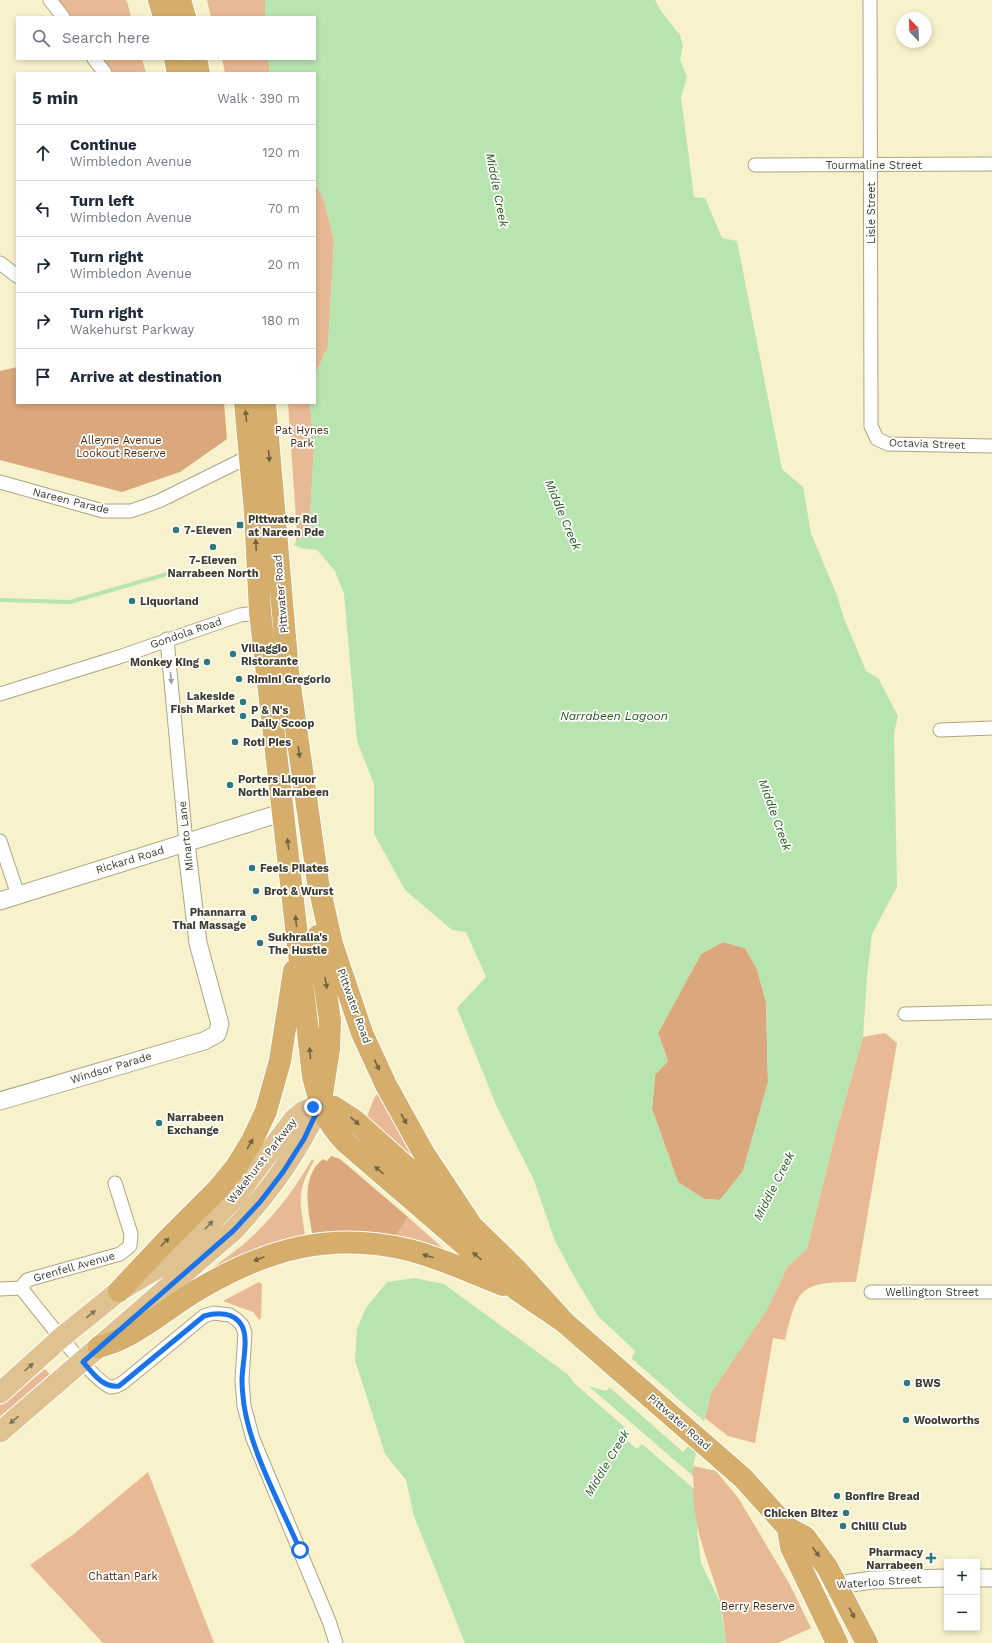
<!DOCTYPE html>
<html lang="en">
<head>
<meta charset="utf-8">
<style>
  body { margin:0; font-family:"Work Sans",sans-serif; background:#f6f6f7; color:#1f2937 }
  .controls { position:absolute; right:12px; bottom:12px; display:grid; overflow:hidden; border-radius:0px; box-shadow:0 2px 6px #0003 }
  .controls button { width:36px; height:36px; display:grid; place-items:center; padding:0; border:0; border-bottom:1px solid #e0e1e3; background:#fff; color:#1f2937; font:20px sans-serif }
  .compass { position:absolute; left:896px; top:12px; width:36px; height:36px; border-radius:50%; background:#fff; box-shadow:0 2px 6px #0003; rotate:337deg }
  .stop { position:absolute; width:12px; height:12px; margin:-9px; border:3px solid #1a73e8; border-radius:50%; background:#fff }
  .stop.end { background:#1a73e8; border-color:#fff; box-shadow:0 1px 4px #0008 }
  .list { margin:0; padding:0; list-style:none }
  h2 { display:flex; justify-content:space-between; align-items:center; height:52px; margin:0; padding:0 16px; font-size:17px }
  h2 small { font-size:13px; font-weight:400; color:#747a83 }
  .list li { display:grid; grid-template-columns:26px 1fr auto; gap:12px; align-items:center; box-sizing:border-box; height:56px; padding:0 16px; border-top:1px solid #e0e1e3 }
  .list b { display:block; font-size:15px; white-space:nowrap }
  .list p { margin:0; font-size:13px; white-space:nowrap; color:#747a83 }
  .list em { font-size:13px; font-style:normal; color:#747a83 }
  .icon { flex:none; width:22px; height:22px; fill:none; stroke:currentColor; stroke-width:2; stroke-linecap:round; stroke-linejoin:round }
  .map { position:relative; flex:none; width:992px; height:1643px; overflow:hidden }
  .search { position:absolute; background:#fff; box-shadow:0 2px 6px #0003; left:16px; top:16px; width:300px; height:44px; display:flex; align-items:center; gap:10px; box-sizing:border-box; padding:0 14px; border-radius:0px; color:#747a83; font-size:15px }
  .panel { position:absolute; background:#fff; box-shadow:0 2px 6px #0003; left:16px; top:72px; width:300px; height:332px; border-radius:0px }
  .map>svg:first-child { display:block }
  .green { fill:#e7b994 }
  .forest { fill:#dba77d }
  .water { fill:#b8e4b0; fill-rule:evenodd }
  .pier { fill:#f8f2cc }
  .lines { fill:none; stroke-linecap:round; stroke-linejoin:round }
  .stream { stroke:#b8e4b0; stroke-width:4 }
  .minor-casing { stroke:#aba682; stroke-width:15 }
  .tertiary-casing { stroke:#aba682; stroke-width:19 }
  .primary-casing { stroke:#fff; stroke-width:23 }
  .trunk-casing { stroke:#fff; stroke-width:24 }
  .minor { stroke:#fff; stroke-width:13 }
  .tertiary { stroke:#fff; stroke-width:17 }
  .primary { stroke:#dfc28f; stroke-width:21 }
  .trunk { stroke:#d4ae6a; stroke-width:22 }
  .oneway { fill:#726442 }
  .oneway2 { fill:#9e9e96 }
  .oneway3 { fill:#7e7254 }
  .route { stroke:#1a73e8; stroke-width:5 }
  .poi-dot { fill:#2f787e; stroke:#fff; stroke-width:1.5 }
  .labels { text-anchor:middle; dominant-baseline:central; stroke-width:3.5; stroke-linejoin:round; paint-order:stroke }
  .street-label { font-size:11px; fill:#3e3c2d; stroke:#fff }
  .park-label { font-size:11px; fill:#4b2908; stroke:#fff }
  .poi-label { font-size:11px; font-weight:bold; fill:#3e3c2d; stroke:#fff; text-anchor:start }
  .water-label { font-size:12px; font-style:italic; fill:#235b1a; stroke:#fff }
</style>
</head>
<body>
<div class="map">
<svg width="992" height="1643" viewBox="0 0 992 1643">
  <rect width="100%" height="100%" fill="#f8f2cc"/>
  <path class="green" d="M56 0H125L127 1 131 17H69Z
    M207 0H265V17H211Z
    M101 59H142L146 73H112Z
    M222 59H268L270 73H225Z
    M315 183 324 199 334 240 328 347 315 375Z
    M288 403H310L314 448 309 534 296 541 297 533Z
    M885 1033 897 1043 856 1282C799 1282 798 1288 785 1340L773 1338 755 1443 728 1436 705 1418 711 1393 768 1308 787 1267 807 1249 836 1132 863 1037Z
    M379 1092 433 1181 367 1117 374 1098Z
    M312 1159 314 1161C296 1192 300 1201 305 1235L198 1279C217 1264 238 1250 256 1233 278 1211 297 1186 312 1159Z
    M408 1217 445 1250 393 1240Z
    M259 1282 262 1284 261 1318 259 1320 253 1312 223 1301Z
    M45 1369 53 1378 0 1423V1405Z
    M693 1466 716 1471 739 1499 789 1583 811 1628 778 1643H726C724 1629 723 1614 720 1600 708 1559 685 1509 693 1466Z
    M148 1472 214 1643H103L30 1565 74 1534Z"/>
  <path class="forest" d="M17 367V403H224L227 439 180 472 122 492 0 460V371Z
    M723 942 745 948 757 969 766 1002 768 1082 743 1171 720 1200 704 1199 678 1182 652 1109 655 1075 668 1061 658 1033 701 954Z
    M331 1156 340 1159 408 1217 393 1240 313 1238C309 1213 299 1178 323 1159L327 1161Z"/>
  <path class="water" d="M265 0H655L661 11 680 35 683 46 680 59 687 77 681 97 694 197 705 198 722 238 737 241 782 469 803 487 811 533 838 598 843 616 866 671 878 678 898 716 894 733 897 887 872 934 867 976 863 1037 836 1132 807 1249 787 1267 768 1308 711 1393 693 1466 691 1477 701 1563 720 1602 726 1643H465L414 1516 406 1480 385 1454 355 1360 357 1329 366 1308 387 1282 414 1278 444 1284 581 1384 606 1391 625 1374 635 1351 598 1316 575 1278 555 1241 533 1178 497 1107 457 1008 486 977 466 932 452 930 405 890 374 834V784L357 741 344 594 335 571 317 550 301 548 294 545 296 541 309 534 314 448 310 403H315V375L328 347 334 240 324 200 315 183V73H270L268 59H315V17H265ZM723 942 745 948 757 969 766 1002 768 1082 743 1171 720 1200 704 1199 678 1182 652 1109 655 1075 668 1061 658 1033 701 954Z"/>
  <path class="pier" d="M630 1357 706 1423 704 1429 683 1452 608 1386 623 1373Z
    M564 1369 585 1383 693 1476 694 1489 642 1444 637 1449 623 1437 628 1430 575 1384Z"/>
  <g class="lines">
    <path class="stream" d="M0 600 70 602 167 574"/>
    <defs>
      <path id="minor" d="M50 0 63 17
        M870 0 871 426 877 439 888 444 992 446
        M94 59 105 73
        M755 165 992 164
        M0 263 17 276
        M0 482 103 511H131L159 501 250 456
        M167 639 186 843
        M0 694 119 657 240 615 266 612
        M940 730 992 728
        M0 841 18 895
        M905 1014 992 1012
        M21 1288C34 1304 96 1385 111 1387 117 1387 121 1384 125 1381L204 1316 213 1313 230 1315 237 1320 242 1325 245 1333 242 1380 244 1406 253 1439 329 1621 336 1643
        M0 1289 21 1288 27 1280 120 1254 130 1246 131 1234 115 1183
        M871 1292H992"/>
      <path id="tertiary" d="M0 901 284 812
        M0 1101 204 1041 217 1034 220 1024 198 943 186 843
        M977 1578H992
        M811 1589 872 1580 947 1578"/>
      <path id="primary" d="M0 1393 62 1337 119 1291 170 1261 206 1228 237 1195 294 1119 304 1111 320 1105
        M0 1432 233 1231C272 1189 295 1156 320 1105"/>
      <path id="trunk" d="M159 0 164 17
        M180 0 185 17
        M175 59 178 73
        M196 59 199 73
        M245 403 255 512 260 612 313 1076C320 1104 325 1121 345 1142L517 1290 564 1322
        M265 403 288 672 318 882 332 944 362 1033 386 1085 423 1152 472 1226
        M318 936 330 1021 329 1049 322 1094
        M320 1105 334 1107 354 1120 472 1226 516 1269 564 1322 743 1478 788 1528 805 1537 827 1567 867 1643
        M119 1291 166 1241 218 1189 236 1167 252 1141 266 1111 280 1061 294 971
        M99 1347C109 1344 119 1341 127 1336 153 1322 175 1303 201 1288 268 1249 331 1231 409 1250 441 1258 472 1273 503 1285
        M788 1528 791 1547 837 1643"/>
    </defs>
    <use href="#minor" class="minor-casing"/>
    <use href="#tertiary" class="tertiary-casing"/>
    <use href="#primary" class="primary-casing"/>
    <use href="#trunk" class="trunk-casing"/>
    <use href="#minor" class="minor"/>
    <use href="#tertiary" class="tertiary"/>
    <use href="#primary" class="primary"/>
    <use href="#trunk" class="trunk"/>
  </g>
  <defs><path id="oneway-solid" d="M-6-.8H1V-3.2L6.5 0L1 3.2V.8H-6Z"/></defs>
  <g class="oneway">
    <use href="#oneway-solid" transform="translate(246 416) rotate(-95)"/>
    <use href="#oneway-solid" transform="translate(269 456) rotate(85)"/>
    <use href="#oneway-solid" transform="translate(256 545) rotate(-92)"/>
    <use href="#oneway-solid" transform="translate(299 752) rotate(82)"/>
    <use href="#oneway-solid" transform="translate(288 844) rotate(-97)"/>
    <use href="#oneway-solid" transform="translate(296 921) rotate(-96)"/>
    <use href="#oneway-solid" transform="translate(326 983) rotate(81)"/>
    <use href="#oneway-solid" transform="translate(310 1053) rotate(-95)"/>
    <use href="#oneway-solid" transform="translate(377 1065) rotate(65)"/>
    <use href="#oneway-solid" transform="translate(404 1119) rotate(61)"/>
    <use href="#oneway-solid" transform="translate(355 1121) rotate(41)"/>
    <use href="#oneway-solid" transform="translate(250 1144) rotate(-60)"/>
    <use href="#oneway-solid" transform="translate(379 1170) rotate(-139)"/>
    <use href="#oneway-solid" transform="translate(165 1242) rotate(-45)"/>
    <use href="#oneway-solid" transform="translate(428 1256) rotate(-162)"/>
    <use href="#oneway-solid" transform="translate(477 1256) rotate(-139)"/>
    <use href="#oneway-solid" transform="translate(259 1259) rotate(159)"/>
    <use href="#oneway-solid" transform="translate(816 1552) rotate(54)"/>
    <use href="#oneway-solid" transform="translate(852 1613) rotate(62)"/>
  </g>
  <use class="oneway2" href="#oneway-solid" transform="translate(171 678) rotate(85)"/>
  <g class="oneway3">
    <use href="#oneway-solid" transform="translate(209 1225) rotate(-46)"/>
    <use href="#oneway-solid" transform="translate(91 1314) rotate(-39)"/>
    <use href="#oneway-solid" transform="translate(29 1367) rotate(-42)"/>
    <use href="#oneway-solid" transform="translate(14 1420) rotate(140)"/>
  </g>
  <g class="lines">
    <path class="route" d="M300 1550C281 1506 251 1452 244 1405 243 1397 242 1388 242 1380 242 1365 249 1339 242 1326 235 1312 217 1312 204 1316L119 1386C102 1388 93 1373 83 1362L233 1231 260 1202 283 1172 304 1139 320 1105 313 1107"/>
  </g>
  <g class="poi-dot">
    <rect x="236" y="521" width="8" height="8" rx="2"/>
    <circle cx="176" cy="530" r="4"/>
    <circle cx="213" cy="547" r="4"/>
    <circle cx="132" cy="601" r="4"/>
    <circle cx="233" cy="654" r="4"/>
    <circle cx="207" cy="662" r="4"/>
    <circle cx="239" cy="679" r="4"/>
    <circle cx="243" cy="702" r="4"/>
    <circle cx="243" cy="716" r="4"/>
    <circle cx="235" cy="742" r="4"/>
    <circle cx="230" cy="785" r="4"/>
    <circle cx="252" cy="868" r="4"/>
    <circle cx="256" cy="891" r="4"/>
    <circle cx="254" cy="918" r="4"/>
    <circle cx="260" cy="943" r="4"/>
    <circle cx="159" cy="1123" r="4"/>
    <circle cx="907" cy="1383" r="4"/>
    <circle cx="906" cy="1420" r="4"/>
    <circle cx="837" cy="1496" r="4"/>
    <circle cx="846" cy="1513" r="4"/>
    <circle cx="843" cy="1526" r="4"/>
    <path d="M929 1552h4v4h4v4h-4v4h-4v-4h-4v-4h4z"/>
  </g>
  <g class="labels">
    <g class="street-label">
      <text x="874" y="165">Tourmaline Street</text>
      <text transform="translate(871 213) rotate(-90)">Lisle Street</text>
      <text transform="translate(927 444) rotate(2)">Octavia Street</text>
      <text transform="translate(71 501) rotate(14)">Nareen Parade</text>
      <text transform="translate(281 594) rotate(-95)">Pittwater Road</text>
      <text transform="translate(186 633) rotate(-19)">Gondola Road</text>
      <text transform="translate(186 836) rotate(-96)">Minarto Lane</text>
      <text transform="translate(130 860) rotate(-17)">Rickard Road</text>
      <text transform="translate(354 1006) rotate(70)">Pittwater Road</text>
      <text transform="translate(111 1068) rotate(-17)">Windsor Parade</text>
      <text transform="translate(262 1161) rotate(-52)">Wakehurst Parkway</text>
      <text transform="translate(74 1267) rotate(-16)">Grenfell Avenue</text>
      <text x="932" y="1292">Wellington Street</text>
      <text transform="translate(679 1422) rotate(41)">Pittwater Road</text>
      <text transform="translate(879 1582) rotate(-4)">Waterloo Street</text>
    </g>
    <g class="park-label">
      <text x="302" y="430">Pat Hynes<tspan x="302" dy="13">Park</tspan></text>
      <text x="121" y="440">Alleyne Avenue<tspan x="121" dy="13">Lookout Reserve</tspan></text>
      <text x="123" y="1576">Chattan Park</text>
      <text x="758" y="1606">Berry Reserve</text>
    </g>
    <g class="poi-label">
      <text x="248" y="519">Pittwater Rd<tspan x="248" dy="13">at Nareen Pde</tspan></text>
      <text x="184" y="530">7-Eleven</text>
      <text x="213" y="560" text-anchor="middle">7-Eleven<tspan x="213" dy="13">Narrabeen North</tspan></text>
      <text x="140" y="601">Liquorland</text>
      <text x="241" y="648">Villaggio<tspan x="241" dy="13">Ristorante</tspan></text>
      <text x="199" y="662" text-anchor="end">Monkey King</text>
      <text x="247" y="679">Rimini Gregorio</text>
      <text x="235" y="696" text-anchor="end">Lakeside<tspan x="235" dy="13">Fish Market</tspan></text>
      <text x="251" y="710">P &amp; N's<tspan x="251" dy="13">Daily Scoop</tspan></text>
      <text x="243" y="742">Roti Pies</text>
      <text x="238" y="779">Porters Liquor<tspan x="238" dy="13">North Narrabeen</tspan></text>
      <text x="260" y="868">Feels Pilates</text>
      <text x="264" y="891">Brot &amp; Wurst</text>
      <text x="246" y="912" text-anchor="end">Phannarra<tspan x="246" dy="13">Thai Massage</tspan></text>
      <text x="268" y="937">Sukhralia's<tspan x="268" dy="13">The Hustle</tspan></text>
      <text x="167" y="1117">Narrabeen<tspan x="167" dy="13">Exchange</tspan></text>
      <text x="915" y="1383">BWS</text>
      <text x="914" y="1420">Woolworths</text>
      <text x="845" y="1496">Bonfire Bread</text>
      <text x="838" y="1513" text-anchor="end">Chicken Bitez</text>
      <text x="851" y="1526">Chilli Club</text>
      <text x="923" y="1552" text-anchor="end">Pharmacy<tspan x="923" dy="13">Narrabeen</tspan></text>
    </g>
    <g class="water-label">
      <text transform="translate(497 190) rotate(79)">Middle Creek</text>
      <text transform="translate(563 515) rotate(67)">Middle Creek</text>
      <text x="614" y="716">Narrabeen Lagoon</text>
      <text transform="translate(775 815) rotate(70)">Middle Creek</text>
      <text transform="translate(774 1186) rotate(-63)">Middle Creek</text>
      <text transform="translate(607 1463) rotate(-59)">Middle Creek</text>
    </g>
  </g>
</svg>
<div class="controls">
<button>+</button>
<button>−</button>
</div>
<svg class="compass" viewBox="-18 -18 36 36"><path d="M0-13l5 13h-10z" fill="#e53935"/><path d="M0 13l5-13h-10z" fill="#747a83"/></svg>
<div class="stop" style="left:300px;top:1550px"></div>
<div class="stop end" style="left:313px;top:1107px"></div>
<div class="search"><svg class="icon" aria-label="search" viewBox="0 0 24 24"><circle cx="10" cy="10" r="6"/><path d="M15 15l6 6"/></svg>Search here</div>
<section class="panel">
<h2>5 min<small>Walk · 390 m</small></h2>
<ul class="list">
<li><svg class="icon" aria-label="ahead" viewBox="0 0 24 24"><path d="M12 20V5M6 11l6-6 6 6"/></svg><div><b>Continue</b><p>Wimbledon Avenue</p></div><em>120 m</em></li>
<li><svg class="icon" aria-label="left" viewBox="0 0 24 24"><path d="M17 20v-9H6M10 6l-5 5 5 5"/></svg><div><b>Turn left</b><p>Wimbledon Avenue</p></div><em>70 m</em></li>
<li><svg class="icon" aria-label="right" viewBox="0 0 24 24"><path d="M7 20v-9h11M14 6l5 5-5 5"/></svg><div><b>Turn right</b><p>Wimbledon Avenue</p></div><em>20 m</em></li>
<li><svg class="icon" aria-label="right" viewBox="0 0 24 24"><path d="M7 20v-9h11M14 6l5 5-5 5"/></svg><div><b>Turn right</b><p>Wakehurst Parkway</p></div><em>180 m</em></li>
<li><svg class="icon" aria-label="arrive" viewBox="0 0 24 24"><path d="M6 21V4h12l-3 4 3 4H6"/></svg><div><b>Arrive at destination</b></div></li>
</ul>
</section>
</div>
</body>
</html>
